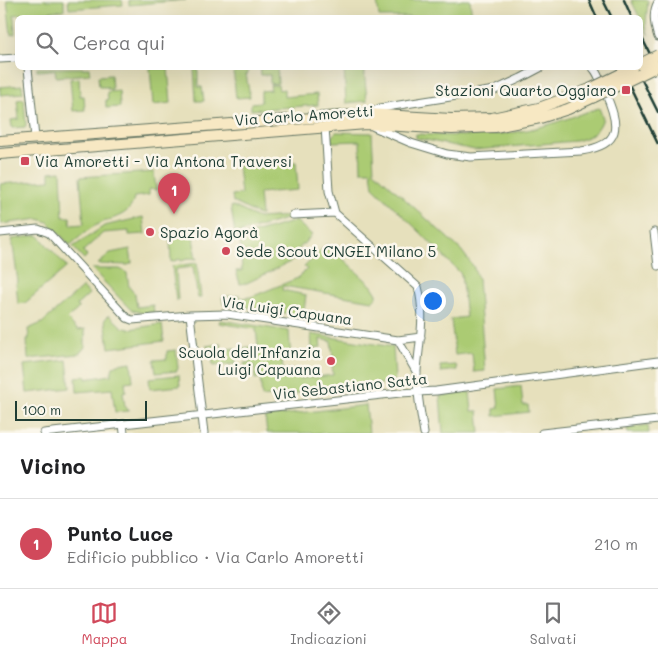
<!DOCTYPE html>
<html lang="it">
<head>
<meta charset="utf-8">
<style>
  body { margin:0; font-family:Mali,sans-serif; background:#f2f2f2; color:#202124 }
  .scale { position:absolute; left:15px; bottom:12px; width:132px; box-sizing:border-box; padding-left:5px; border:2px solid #1f3d34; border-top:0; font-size:14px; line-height:18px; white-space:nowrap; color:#1f3d34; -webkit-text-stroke:4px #fbf7ec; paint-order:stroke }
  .you { position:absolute; left:432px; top:300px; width:18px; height:18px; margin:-12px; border:4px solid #fff; border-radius:50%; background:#1a73e8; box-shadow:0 0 0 8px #1a73e833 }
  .badge { display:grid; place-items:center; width:32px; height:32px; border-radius:50%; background:#d1495b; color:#fff; font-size:16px; font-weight:700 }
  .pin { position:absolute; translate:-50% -41px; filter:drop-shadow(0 1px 2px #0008) }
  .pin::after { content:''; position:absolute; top:26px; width:18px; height:15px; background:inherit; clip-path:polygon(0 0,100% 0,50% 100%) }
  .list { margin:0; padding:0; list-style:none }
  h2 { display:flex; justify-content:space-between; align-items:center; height:65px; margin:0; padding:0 20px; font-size:21px }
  h2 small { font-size:16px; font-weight:400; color:#757577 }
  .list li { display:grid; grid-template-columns:32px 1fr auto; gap:15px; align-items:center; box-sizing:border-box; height:90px; padding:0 20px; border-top:1px solid #e0e0e0 }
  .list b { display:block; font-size:19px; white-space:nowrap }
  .list p { margin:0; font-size:16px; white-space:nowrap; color:#757577 }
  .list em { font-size:16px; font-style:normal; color:#757577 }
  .icon { flex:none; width:28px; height:28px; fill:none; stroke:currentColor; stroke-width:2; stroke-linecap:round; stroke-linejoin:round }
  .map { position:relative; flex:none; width:658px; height:433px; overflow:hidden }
  .search { position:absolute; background:#fff; box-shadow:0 5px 20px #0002; left:15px; right:15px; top:15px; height:55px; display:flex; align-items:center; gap:12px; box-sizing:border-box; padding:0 18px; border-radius:8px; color:#757577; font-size:19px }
  .sheet { height:155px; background:#fff }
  nav { display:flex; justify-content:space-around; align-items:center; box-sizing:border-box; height:70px; border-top:1px solid #e0e0e0; background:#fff; font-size:14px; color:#757577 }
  nav a { display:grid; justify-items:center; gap:2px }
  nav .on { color:#d1495b }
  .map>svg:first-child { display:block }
  .green { fill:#abcb73; stroke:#658454 }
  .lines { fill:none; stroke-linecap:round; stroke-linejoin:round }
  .street-casing { stroke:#657664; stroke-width:9 }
  .secondary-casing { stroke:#657664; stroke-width:12 }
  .street { stroke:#fff; stroke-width:7 }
  .secondary { stroke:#f7e8c3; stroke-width:10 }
  .rail { stroke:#1f3d34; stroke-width:2.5 }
  .secondary-bridge-casing { stroke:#657664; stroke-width:12; stroke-linecap:butt }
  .secondary-bridge { stroke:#f7e8c3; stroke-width:10 }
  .poi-dot { fill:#d1495b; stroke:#fbf7ec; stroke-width:2 }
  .labels { text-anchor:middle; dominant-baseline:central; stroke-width:5; stroke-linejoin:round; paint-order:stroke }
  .poi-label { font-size:15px; fill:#1f3d34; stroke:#fbf7ec; text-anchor:start }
  .street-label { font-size:15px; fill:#1f3d34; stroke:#fbf7ec }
</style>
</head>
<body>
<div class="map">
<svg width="658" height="433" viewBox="0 0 658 433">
  <rect width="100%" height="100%" fill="#fbf7ec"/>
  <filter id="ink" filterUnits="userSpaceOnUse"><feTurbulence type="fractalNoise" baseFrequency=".02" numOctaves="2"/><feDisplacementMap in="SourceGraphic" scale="10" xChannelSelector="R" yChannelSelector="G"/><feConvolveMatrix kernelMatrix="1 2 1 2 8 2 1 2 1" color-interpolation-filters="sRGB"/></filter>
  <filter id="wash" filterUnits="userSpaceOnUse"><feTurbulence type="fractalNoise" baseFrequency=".0096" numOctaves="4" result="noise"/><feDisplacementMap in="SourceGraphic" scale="20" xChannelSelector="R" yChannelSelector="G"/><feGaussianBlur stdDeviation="1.12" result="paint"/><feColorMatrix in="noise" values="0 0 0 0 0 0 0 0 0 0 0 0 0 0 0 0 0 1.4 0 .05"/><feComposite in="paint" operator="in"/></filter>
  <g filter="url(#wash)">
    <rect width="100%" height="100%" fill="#e6e0bc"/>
    <path class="green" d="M7 0H64V10L14 15 15 34 11 35Z
      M68 0H122L123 5 69 9Z
      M129 0H186L129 5Z
      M377 0H470L472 17H379Z
      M631 0H648L646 24 648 35Z
      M37 68H89L90 74 56 77 55 70 37 71Z
      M150 68H168L171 103 153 105Z
      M194 68H198V87H202L204 101H196Z
      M233 68H248V74H246L250 97 236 98Z
      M260 68H277L278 83 270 84V75H261Z
      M344 68H364L367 101 346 103Z
      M111 75 112 89H107V87H99L98 76Z
      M79 78 80 96H84L85 110 73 111 70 79Z
      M22 85 23 93 0 95V87Z
      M270 85H278L279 90 284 89V97L317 94 318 105 251 110V103L261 102V91L271 90Z
      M119 91 120 107 106 108V100H108L107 92Z
      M24 99 26 127 12 128 11 120 19 119 17 100Z
      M599 108 603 118C599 132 589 138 575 141L475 150 416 138V134C456 136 496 138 536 128 558 123 578 114 599 108Z
      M336 132 372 133 374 171 461 250 473 266 478 279 485 371 474 372 472 353 455 355 451 319 466 317 461 274 420 232 373 187 371 171H361L360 141 332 142 331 137Z
      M296 162 298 190 259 193 261 215H259L233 202 232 195 241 194 238 166Z
      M61 171 63 217H70L71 225 84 224 80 177 154 172 156 190 149 189V195L134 197C132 216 113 217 99 224 89 228 79 238 70 245L48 222 39 219 1 224 0 184 50 180V172Z
      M233 206 258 218 292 216 293 217 235 234 231 207Z
      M143 217 145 234 129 235V231L103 233 83 251 87 256 84 259 73 247 104 226Z
      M296 221 312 235 291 257 294 260 247 283 240 284 236 271H242L240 237Z
      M189 232H193L195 254 197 259 191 258 181 261 180 259 171 262 170 239H168V234H173V235L184 233 188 234Z
      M38 235 67 267 25 303 18 304 16 283 18 282 12 239Z
      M327 244 372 286 377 294V297L373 301 283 286 282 290 306 295 304 311 321 313 320 318 223 304 222 297 240 295V298L251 297 298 278 307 269 304 267Z
      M130 249 132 263 128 265 98 264 110 253Z
      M197 263 201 298H198L193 267 176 269 178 300H176L172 266Z
      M92 269H120L127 273 129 287 135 294 137 307 153 305 154 312 143 313 131 310Z
      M83 287 89 294 77 305 79 308 67 319 78 330 85 329V347L79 354 28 359 27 339H29L28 329 42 323Z
      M109 315 122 327 129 329 162 324 164 341 109 348 105 319Z
      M220 320 289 331 291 360 282 361 283 370 299 369 300 379 333 375 332 365H334L331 341 320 339 321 347 312 349 311 334 393 347 395 378 393 381 389 383 262 397 260 378 255 379 254 366 245 367 244 363 251 362 250 352H240V348L258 346 256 329 219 323Z
      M221 344 222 350 235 348 236 364 213 366 212 351 206 346Z
      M176 350 178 368 177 371 156 373 154 360 167 359V351Z
      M67 360 70 388 27 393 24 365Z
      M131 362 133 381 125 382 126 391 123 392 125 406 129 411 115 412 112 389 77 392 76 377 86 376V379L111 375 113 367 118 364Z
      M456 365 457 370 441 372 440 366Z
      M179 375 180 386 150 389 149 378Z
      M521 386 523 405H528L529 412 494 416V409L499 408 497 389Z
      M470 392 472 411H478L480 433H443L440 396Z
      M366 405 369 433H267L265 417Z
      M648 425 649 433H628L627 428Z"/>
  </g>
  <g filter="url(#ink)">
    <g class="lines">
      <defs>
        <path id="street" d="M658 2C652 12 654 25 658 37
          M0 59 18 58
          M28 68 35 138
          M370 113 380 108 495 90 521 78 540 68
          M325 126 329 191 335 213 418 287C426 315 419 343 417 371 416 390 421 414 424 433
          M374 127 411 143 447 154 471 157 581 151C622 145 620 126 605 92 601 84 599 74 593 68
          M293 215 335 213
          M654 232 658 266
          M0 233 38 229 49 233 127 318 132 320 190 315 227 314 398 340 421 337
          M190 315 204 433
          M398 340 417 373
          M123 424 124 433
          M44 433 400 393 436 391 658 361
          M542 433 658 420"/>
        <path id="secondary" d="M0 141 367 114 451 119 492 118 539 108 590 89
          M0 154 366 124 452 129 495 127 540 118 568 109 594 97"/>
      </defs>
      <use href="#street" class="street-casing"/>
      <use href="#secondary" class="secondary-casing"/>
      <use href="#street" class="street"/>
      <use href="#secondary" class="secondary"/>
      <path class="rail" d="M589 0 597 18
        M603 0 612 18
        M624 0 632 18
        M640 34 658 70
        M621 68 658 144
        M636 68 658 112"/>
      <defs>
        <path id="secondary-bridge" d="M640 64 658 55
          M590 89 633 68
          M594 97 658 66"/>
      </defs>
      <use href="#secondary-bridge" class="secondary-bridge-casing"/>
      <use href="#secondary-bridge" class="secondary-bridge"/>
    </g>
  </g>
  <g class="poi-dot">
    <rect x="621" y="85" width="10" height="10" rx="2.5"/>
    <rect x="20" y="156" width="10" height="10" rx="2.5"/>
    <circle cx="150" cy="232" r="5"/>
    <circle cx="226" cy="251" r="5"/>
    <circle cx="331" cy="361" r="5"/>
  </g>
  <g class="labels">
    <g class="poi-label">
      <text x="616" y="90" text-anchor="end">Stazioni Quarto Oggiaro</text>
      <text x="35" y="161">Via Amoretti - Via Antona Traversi</text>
      <text x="160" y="232">Spazio Agorà</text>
      <text x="236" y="251">Sede Scout CNGEI Milano 5</text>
      <text x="321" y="352" text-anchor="end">Scuola dell'Infanzia<tspan x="321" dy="17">Luigi Capuana</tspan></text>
    </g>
    <g class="street-label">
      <text transform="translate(304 115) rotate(-4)">Via Carlo Amoretti</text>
      <text transform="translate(287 310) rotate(8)">Via Luigi Capuana</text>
      <text transform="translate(350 386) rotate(-6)">Via Sebastiano Satta</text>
    </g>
  </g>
</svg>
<div class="scale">100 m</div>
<div class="you"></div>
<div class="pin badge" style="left:174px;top:214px">1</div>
<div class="search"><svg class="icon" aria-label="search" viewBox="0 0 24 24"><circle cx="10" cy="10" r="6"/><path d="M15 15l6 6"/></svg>Cerca qui</div>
</div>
<section class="sheet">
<h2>Vicino<small></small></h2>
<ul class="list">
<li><span class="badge">1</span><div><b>Punto Luce</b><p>Edificio pubblico · Via Carlo Amoretti</p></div><em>210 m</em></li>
</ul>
</section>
<nav>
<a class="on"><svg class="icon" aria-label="map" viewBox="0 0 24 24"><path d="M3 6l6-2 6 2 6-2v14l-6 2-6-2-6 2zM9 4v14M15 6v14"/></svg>Mappa</a>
<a><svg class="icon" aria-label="directions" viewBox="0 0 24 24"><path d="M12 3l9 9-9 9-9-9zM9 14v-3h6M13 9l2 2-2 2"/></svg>Indicazioni</a>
<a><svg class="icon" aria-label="saved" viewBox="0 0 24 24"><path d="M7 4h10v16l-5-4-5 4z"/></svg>Salvati</a>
</nav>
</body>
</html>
